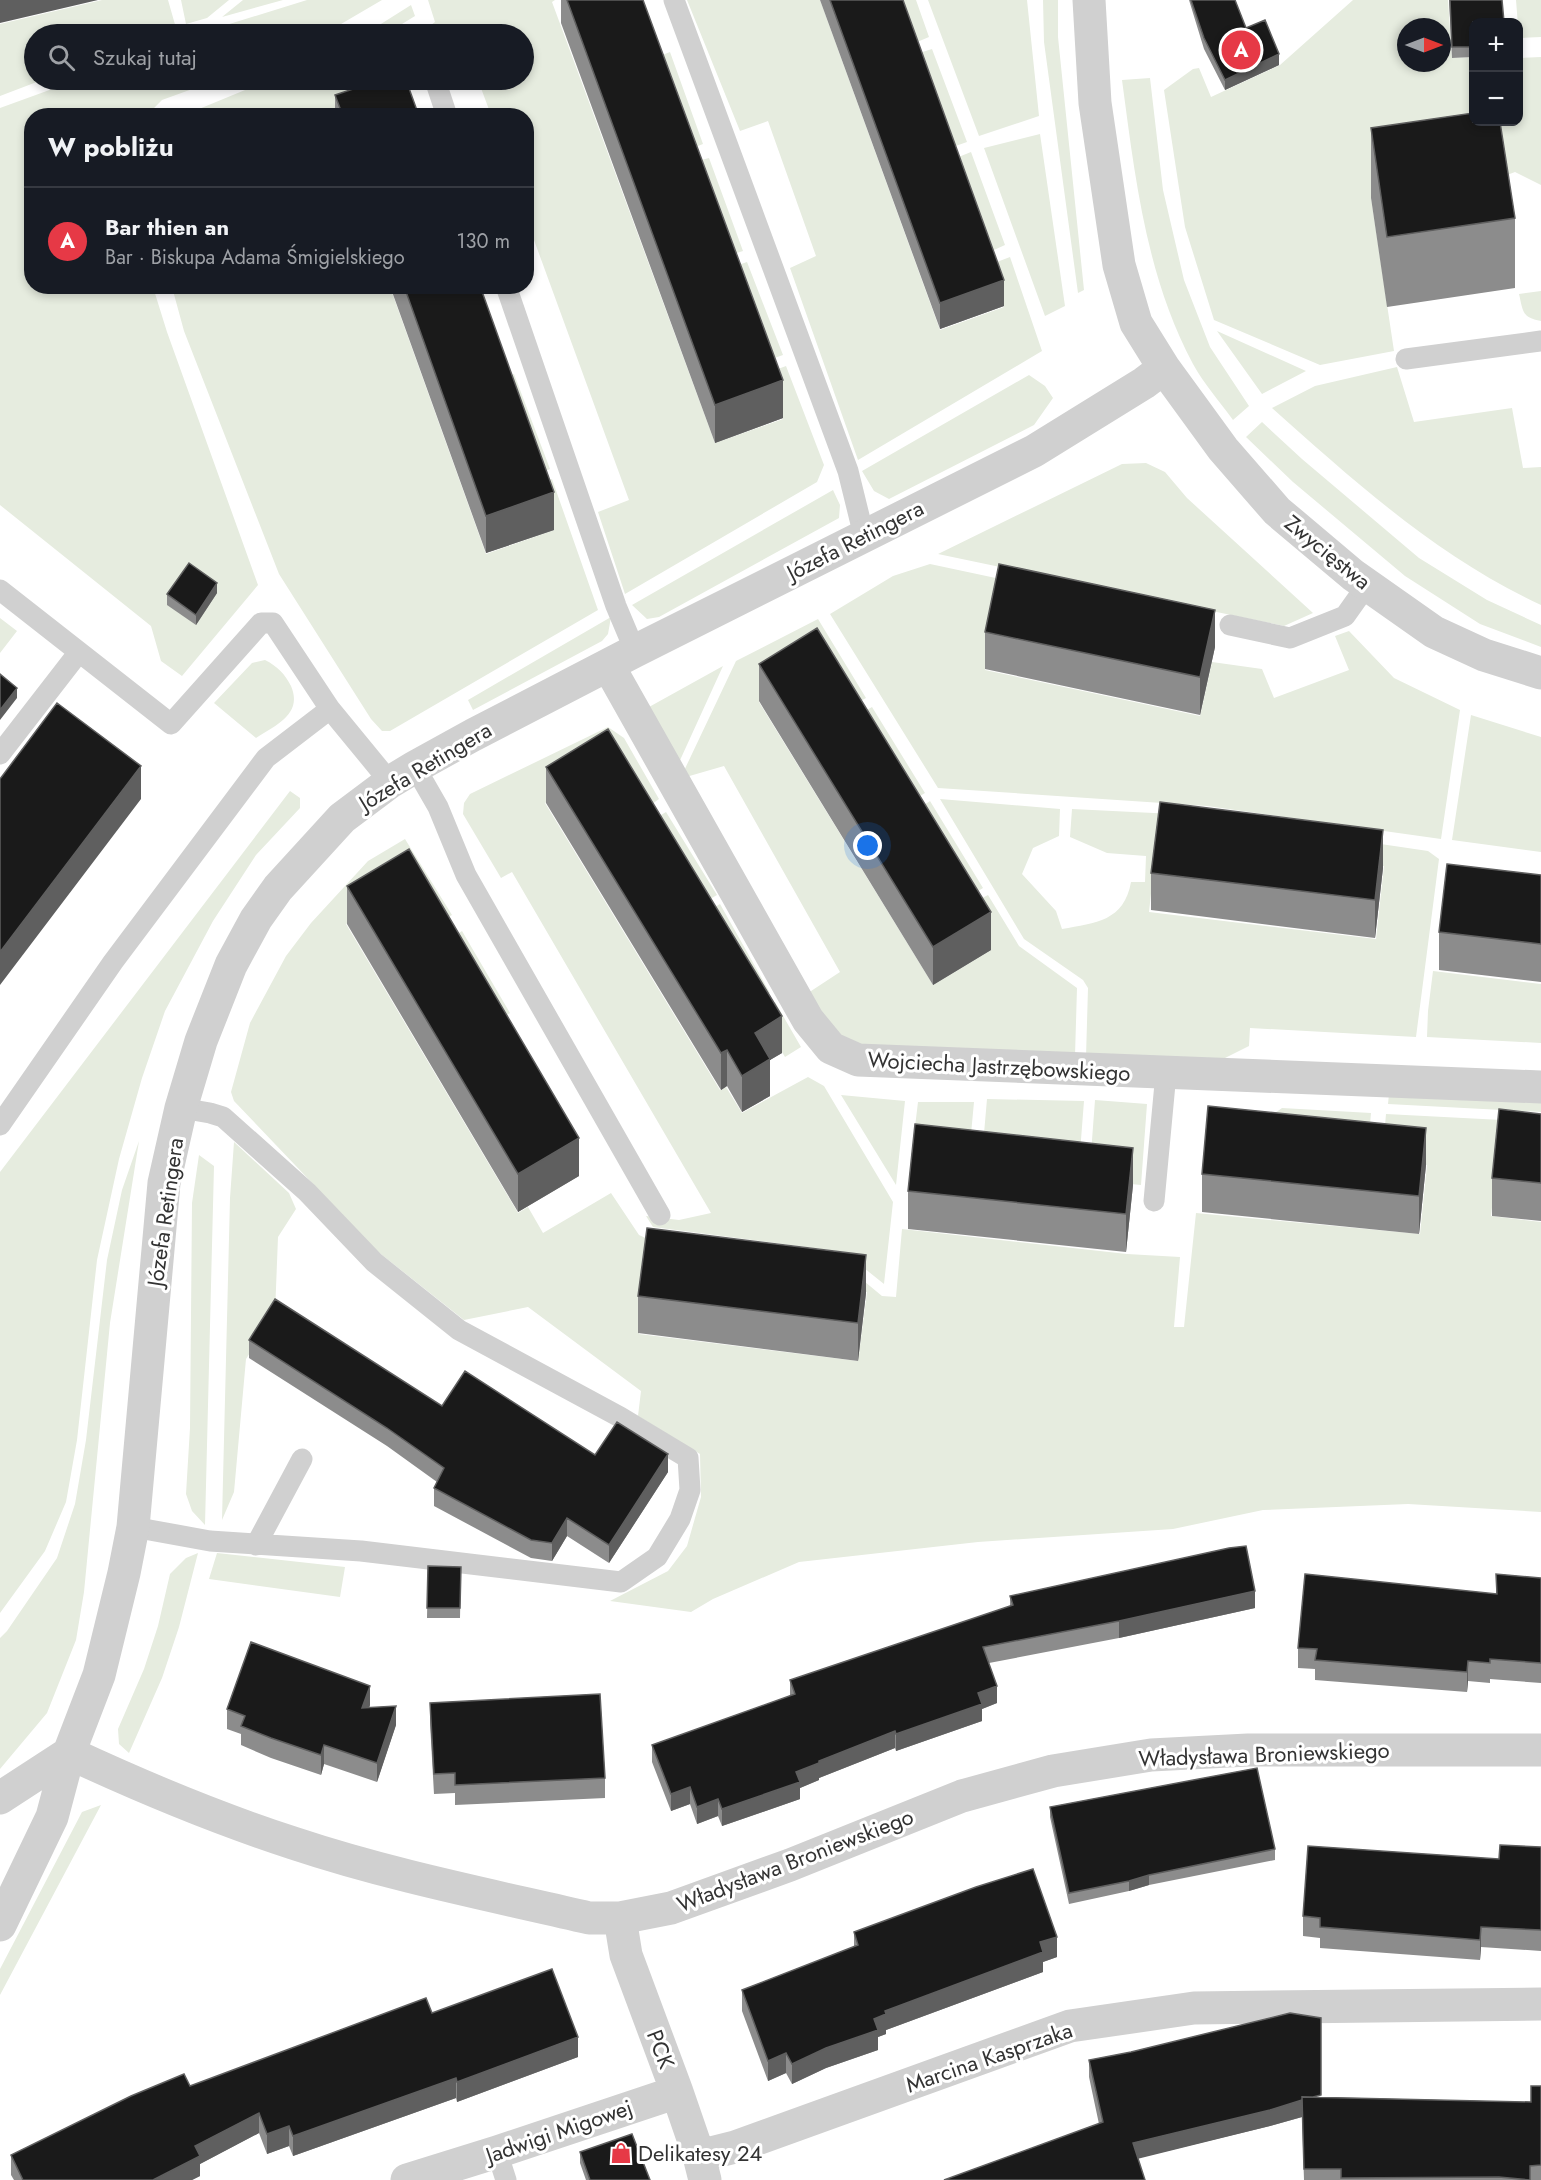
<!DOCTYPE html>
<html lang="pl">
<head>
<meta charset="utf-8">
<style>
  body { margin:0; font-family:Jost,sans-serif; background:#20242c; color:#f1f3f6 }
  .controls { position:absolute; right:18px; top:18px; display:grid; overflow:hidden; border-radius:12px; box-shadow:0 3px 9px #0003 }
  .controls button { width:54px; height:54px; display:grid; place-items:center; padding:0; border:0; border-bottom:2px solid #363941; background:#171b24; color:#f1f3f6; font:30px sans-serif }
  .compass { position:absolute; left:1397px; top:18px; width:54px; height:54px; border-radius:50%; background:#171b24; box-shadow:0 3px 9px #0003; rotate:90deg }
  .you { position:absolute; left:868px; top:846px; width:21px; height:21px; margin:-15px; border:4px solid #fff; border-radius:50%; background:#1a73e8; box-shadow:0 0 0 9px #1a73e833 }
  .badge { display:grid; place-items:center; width:39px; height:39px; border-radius:50%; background:#e63946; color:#fff; font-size:20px; font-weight:700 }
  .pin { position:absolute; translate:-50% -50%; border:3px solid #fff; box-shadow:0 2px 6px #0006 }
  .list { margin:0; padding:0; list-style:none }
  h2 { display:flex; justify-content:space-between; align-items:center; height:78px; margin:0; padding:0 24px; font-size:26px }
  h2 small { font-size:20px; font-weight:400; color:#9ea1a6 }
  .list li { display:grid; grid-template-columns:39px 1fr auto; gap:18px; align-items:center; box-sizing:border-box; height:108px; padding:0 24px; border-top:2px solid #363941 }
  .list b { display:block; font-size:22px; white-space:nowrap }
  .list p { margin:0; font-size:20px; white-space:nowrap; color:#9ea1a6 }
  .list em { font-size:20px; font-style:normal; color:#9ea1a6 }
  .icon { flex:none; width:33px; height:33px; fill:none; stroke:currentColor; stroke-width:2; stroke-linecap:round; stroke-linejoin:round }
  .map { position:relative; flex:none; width:1541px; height:2180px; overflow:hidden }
  .search { position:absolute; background:#171b24; box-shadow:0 3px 9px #0003; left:24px; top:24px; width:510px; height:66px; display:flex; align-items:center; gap:15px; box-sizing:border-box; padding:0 21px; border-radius:33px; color:#9ea1a6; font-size:22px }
  .panel { position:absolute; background:#171b24; box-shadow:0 3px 9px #0003; left:24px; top:108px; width:510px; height:186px; border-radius:24px }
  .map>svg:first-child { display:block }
  .green { fill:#e6ecdf; fill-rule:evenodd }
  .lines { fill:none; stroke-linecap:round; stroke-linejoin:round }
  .service { stroke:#d0d0d0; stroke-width:21 }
  .minor { stroke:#d0d0d0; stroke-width:33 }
  .wall { fill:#8c8c8c }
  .shaded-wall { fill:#5f5f5f }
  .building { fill:#1a1a1a; stroke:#5f5f5f; stroke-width:1.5 }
  .labels { text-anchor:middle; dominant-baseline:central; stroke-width:6; stroke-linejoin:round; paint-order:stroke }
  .street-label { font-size:22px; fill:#333; stroke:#fff }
  .poi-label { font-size:22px; fill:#333; stroke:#fff; text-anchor:start }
</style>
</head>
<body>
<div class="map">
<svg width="1541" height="2180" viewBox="0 0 1541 2180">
  <rect width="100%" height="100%" fill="#fff"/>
  <path class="green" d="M102 0H168L176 28 159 34H34V80H42L0 96V24Z
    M181 0H229L207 18 186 24Z
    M243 0H283L222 17Z
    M307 0H382L324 34H197Z
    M428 0H555L552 2 715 443 783 419 767 373 786 366 824 465 817 482 625 594 598 512 629 500 534 240 527 242V222L528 221 526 216V116L491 115 478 80H524V34H424L423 31 435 22Z
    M687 0H820L940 330 1004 307 989 265 1010 257 1042 351 858 460 790 268 816 256 768 121 740 131Z
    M893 0H916L929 37 910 45Z
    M928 0H1027L1039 116 979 136Z
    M1043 0H1058V37L1084 290 1078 293 1044 42Z
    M1353 0H1448L1452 58 1473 57 1474 122H1518L1519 58 1541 57V185L1515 172 1499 178 1371 198 1394 351 1320 365 1214 320 1185 227 1164 90 1193 69 1199 68 1211 97 1280 65ZM1406 27H1442V63H1406Z
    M1516 0H1541V37L1519 38Z
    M411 5 415 16 402 24 405 34H365Z
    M932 49 967 142 947 149 913 55Z
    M670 52 703 144 685 151 652 59Z
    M1150 78 1163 190 1184 280 1210 347 1249 406 1233 420C1220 402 1204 384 1193 364 1146 276 1135 177 1122 80Z
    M77 80H217L162 100 147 115 32 116V286L153 287 167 332 258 585 182 676 161 661 151 626 0 505V108Z
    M269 80H408L409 84 332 115 182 116Z
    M1040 134 1065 306 1045 316 984 148Z
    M971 152 1005 245 985 254 951 160Z
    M709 158 743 251 724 257 690 163Z
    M747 262 783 355 763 362 729 268Z
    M172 287H390L486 554 554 530 538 484 552 479 598 610 390 731H382L371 719 279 574 184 331Z
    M1541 291V321C1522 318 1523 311 1519 294Z
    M1217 331 1306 371 1262 394Z
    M1397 367 1414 422 1512 408 1523 468 1541 467V605C1439 558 1355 482 1272 408L1315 386Z
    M514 374 550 469 535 476 500 379Z
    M1029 375 1045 386 1053 398 1034 425 889 499 874 491 862 471Z
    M1262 422 1302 459 1419 558 1487 600 1541 625V647L1480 624 1405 576 1293 482 1246 437Z
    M1146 463 1165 472 1187 498 1313 613 1284 626 938 554 1122 464Z
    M833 490 840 505 839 518 659 617 647 619 632 605Z
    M930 564 1048 589 998 601 985 670 1200 716 1212 662 1262 669 1274 698 1349 670 1335 636 1349 631 1394 678 1460 710 1441 839 1207 806 938 788 830 614 893 576Z
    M611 617 608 634 602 641 473 710 468 700Z
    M0 618 17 631 0 653Z
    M818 619 866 698 844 710 816 666 759 702 933 985 991 950 965 907 988 895 1019 946 1077 988 1075 1056 875 1050 828 1031 808 993 840 972 724 766 686 777 682 775 736 661Z
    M265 660C277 666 285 674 291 686 303 714 276 725 256 738L214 703 252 663Z
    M723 666 676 769 649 707Z
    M872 707 925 793 903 806 851 719Z
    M1471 715 1541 737V852L1452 840Z
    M608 727 624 738 659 799 638 814 607 765 545 803 720 1090 726 1087 742 1113 808 1077 824 1086 893 1202 884 1284 844 1252 653 1227 646 1216 679 1220 711 1213 512 872 501 878 463 814 464 803 470 794Z
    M290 791 300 798V808L256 855 213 921 165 1011 142 1078 119 1159 97 1260 77 1440 66 1502 45 1551 0 1613V1172Z
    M940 799 1060 809 1059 836 1033 848 1022 874 1056 911 1062 929C1096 923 1124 921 1131 882H1145L1146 856 1107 853 1070 837 1072 809 1174 814 1157 838 1149 912 1376 939 1384 866 1338 860 1340 838 1428 851 1439 859 1416 1037 1250 1028 1249 1046 1213 1064 1086 1057 1088 988 1083 980 1024 939Z
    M930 801 983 888 962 901 909 815Z
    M666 812 717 895 695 908 644 825Z
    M405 839 452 915 432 926 409 885 346 924 518 1213 528 1207 543 1233 611 1193 639 1235 650 1240 639 1334 858 1361 867 1292 820 1286 847 1267 882 1296 896 1297 902 1229 1127 1254 1180 1257 1174 1327H1184L1196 1213 1420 1234 1427 1165 1382 1160 1386 1114 1541 1122 1499 1146 1491 1216 1541 1222V1512L1408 1504 1263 1510 1173 1529 978 1542 799 1562 713 1599 691 1612 610 1601 668 1571 687 1546 701 1497 700 1454 638 1416 641 1391 528 1307 464 1320 377 1251 234 1101 231 1092 250 1023 286 956 311 923 368 861Z
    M720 904 770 993 752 1003 699 916Z
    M462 931 510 1013 491 1024 443 943Z
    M1433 971 1541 984V1043L1427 1037 1428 1011Z
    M775 1002 801 1047 785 1057 758 1012Z
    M1389 1094 1541 1102V1112L1388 1104Z
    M841 1095 905 1101 896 1185Z
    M987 1099 1084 1101 1078 1178 981 1168Z
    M1095 1100 1147 1104 1141 1185 1089 1180Z
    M918 1102H974L968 1166 911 1160Z
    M1282 1108 1371 1113 1367 1158 1275 1113Z
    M139 1141 110 1323 84 1592 76 1640 47 1713 0 1769V1638L7 1631 57 1558 75 1504 86 1440 107 1260 122 1190Z
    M234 1142 289 1193 296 1209 278 1237 275 1314 246 1359 234 1492 222 1520 230 1198Z
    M199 1155 214 1166 205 1525 192 1511 186 1494 190 1428 192 1203Z
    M198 1553 179 1627 162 1678 129 1753 119 1744 118 1729 144 1669 158 1626 170 1574 186 1558Z
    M217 1553 345 1567 340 1597 209 1579Z
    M101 1805 0 1995V1969L82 1812Z"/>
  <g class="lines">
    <path class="service" d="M674 0 848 471 864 536
      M435 80 447 116
      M506 286 616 606 635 651
      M1406 359 1541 341
      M0 590 171 724 261 623H273L330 709
      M1230 625 1290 638 1345 616 1367 585
      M0 754 79 652
      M415 767 438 807 466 875 660 1215
      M0 1125 113 962 266 758 330 709 390 782
      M1154 1201 1166 1073
      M133 1527 210 1541 361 1551 621 1582 657 1557 680 1519 690 1490 688 1458 620 1417 459 1330 374 1262 307 1192 223 1117 210 1113 181 1108
      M256 1545 302 1459
      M497 2152 506 2180"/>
    <path class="minor" d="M1089 0 1095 103 1119 265 1136 323 1164 368 1223 449 1277 511 1353 575 1434 632 1484 655 1541 673
      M608 665 808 1020 831 1048 858 1060 1541 1087
      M69 1753C142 1787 216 1818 293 1843 389 1875 490 1895 589 1918H620L671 1908 790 1865 962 1796 1053 1771 1151 1755 1248 1750H1541
      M0 1798 69 1753
      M620 1918 626 1955 677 2092 699 2156 705 2180
      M0 1925 52 1817 69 1753 99 1675 124 1573 133 1527 164 1183 181 1108 201 1041 231 965 256 919 278 888 342 818 390 782 415 767 473 735 635 651 1034 451 1144 383 1164 368
      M699 2156 735 2147 1070 2026 1194 2008 1541 2004
      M407 2180 497 2152 677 2092"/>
  </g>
  <path class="wall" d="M561 0H643L783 418 715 443 561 23Z
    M820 0H903L1004 306 940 329Z
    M1189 0H1235L1246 28 1279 65 1225 90 1204 49Z
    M1449 0H1502L1473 22V57L1452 58Z
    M335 95 419 116H335Z
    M1371 128 1515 218V288L1387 307 1371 198Z
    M390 286H480L554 530 486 553Z
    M217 593 196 625 167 605V594Z
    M985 632 1215 647 1200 715 985 669Z
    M759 664 991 950 933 985 759 701Z
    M546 767 782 1053 770 1060V1096L742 1112 727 1086 721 1090 546 803Z
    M1383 868 1375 938 1151 910V873Z
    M1541 875V982L1439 970V932Z
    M347 886 579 1176 518 1212 347 924Z
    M1541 1114V1221L1492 1216V1178Z
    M1426 1165 1419 1234 1202 1212V1174Z
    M1133 1185 1126 1252 908 1229V1191Z
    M866 1293 858 1361 638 1333V1296Z
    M249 1340 442 1406 595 1455 668 1472 609 1563 567 1536 552 1561 531 1558 434 1506V1488L437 1482 387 1446 249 1358Z
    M428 1566 461 1567 460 1618H427Z
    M1496 1574 1541 1578V1683L1490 1679V1683L1468 1681 1467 1692 1315 1680V1669L1298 1668V1648L1496 1594Z
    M1010 1596 1255 1608 1119 1638 989 1663 997 1703 982 1709V1721L896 1751 895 1748 819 1778V1780L800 1788V1799L722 1826 718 1816 697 1824 690 1804 671 1811 652 1762V1745L790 1696V1680L1010 1606Z
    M430 1703 605 1778V1798L455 1805V1793L434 1794 430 1723Z
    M370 1705 369 1708 396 1725 377 1782 324 1764 321 1775 271 1758 241 1745V1734L227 1729V1709Z
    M1050 1807 1275 1849V1860L1149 1885 1129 1891 1069 1904 1050 1817Z
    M1541 1847V1951L1481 1947 1480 1960 1320 1948V1938L1303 1936V1916Z
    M854 1932 1057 1957 1043 1962V1972L886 2030V2034L878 2037V2050L826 2068 792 2084 786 2073 768 2081 742 2011V1990L854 1947Z
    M432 2013 578 2057 457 2102 456 2098 293 2156 289 2146 267 2154 259 2133 200 2164V2176L192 2180H14L11 2175V2155L190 2086Z
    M1089 2060 1321 2097 1531 2102 1541 2086V2180H1304L1302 2117 1270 2126 1138 2158 1099 2124 1089 2077Z
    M580 2152 650 2180H586L580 2163Z"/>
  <path class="shaded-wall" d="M0 0H98L0 23Z
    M1279 54V65L1225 90V80Z
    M1004 280V306L940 329V303Z
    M783 380V418L715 443V405Z
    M554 492V530L486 553V516Z
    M217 583V593L196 625V615Z
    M1215 610V647L1200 715V677Z
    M17 688V698L0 720V710Z
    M141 766V799L0 985V952Z
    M1383 830V868L1375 938V900Z
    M991 912V950L933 985V947Z
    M782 1016V1053L770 1060V1096L742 1112V1076L755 1033Z
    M727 1050V1086L721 1090V1053Z
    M1426 1128V1165L1419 1234V1196Z
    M579 1138V1176L518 1212V1174Z
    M1133 1148V1185L1126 1252V1214Z
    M866 1255V1293L858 1361V1323Z
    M668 1454V1472L609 1563V1545Z
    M567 1518V1536L552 1561V1543Z
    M1255 1591V1608L1119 1638V1621Z
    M1468 1661V1681L1467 1692V1672Z
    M370 1686V1705L362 1728V1708Z
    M997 1686V1703L982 1709V1721L896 1751V1734L978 1693Z
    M396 1706V1725L377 1782V1763Z
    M895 1731V1748L819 1778V1780L800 1788V1799L722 1826V1809L819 1761Z
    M324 1745V1764L321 1775V1755Z
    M690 1787V1804L671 1811V1794Z
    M718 1799V1816L697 1824V1807Z
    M1149 1875V1885L1129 1891V1881Z
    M1481 1927V1947L1480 1960V1940Z
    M1057 1937V1957L1043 1962V1972L886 2030V2034L878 2037V2050L826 2068 792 2084V2064L885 2011 1040 1942Z
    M578 2037V2057L457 2102V2082Z
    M786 2053V2073L768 2081V2061Z
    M456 2078V2098L293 2156V2136Z
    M1302 2100V2117L1270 2126 1133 2160V2143Z
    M259 2113V2133L200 2164V2176L192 2180H153L195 2146Z
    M289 2126V2146L267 2154V2134Z"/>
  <path class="building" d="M567 0H643L783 380 715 405Z
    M830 0H903L1004 280 940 303Z
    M1191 0H1235L1246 28 1265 20 1279 54 1225 80 1204 38Z
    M1450 0H1502L1504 22H1473V47H1452Z
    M380 80H406L419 116H343L335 95Z
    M1473 113V122H1500L1515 218 1387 237 1371 128Z
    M404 286H480L554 492 486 516Z
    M189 563 217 583 196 615 167 594Z
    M999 564 1215 610 1200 677 985 632Z
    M817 628 991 912 933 947 759 664Z
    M0 674 17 688 0 710Z
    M57 703 141 766 0 952V779Z
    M608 729 782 1016 755 1033 770 1059 742 1076 727 1050 721 1053 546 767Z
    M1160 802 1383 830 1375 900 1151 873Z
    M409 849 579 1138 518 1174 347 886Z
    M1447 864 1541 875V944L1439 932Z
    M1208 1106 1426 1128 1419 1196 1202 1174Z
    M1499 1109 1541 1114V1183L1492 1178Z
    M915 1124 1133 1148 1126 1214 908 1191Z
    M647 1228 866 1255 858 1323 638 1296Z
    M275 1299 442 1406 465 1371 595 1455 617 1422 668 1454 609 1545 567 1518 552 1543 531 1540 434 1488 444 1468 387 1428 249 1340Z
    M1246 1546 1255 1591 1119 1621 983 1647 997 1686 978 1693 982 1704 896 1734 895 1731 819 1761V1763L796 1772 800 1782 722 1809 718 1799 697 1807 690 1787 671 1794 652 1745 795 1694 790 1680 1013 1605 1010 1596 1229 1548Z
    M428 1566 461 1567 460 1608H427Z
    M1305 1574 1497 1594 1496 1574 1541 1578V1663L1490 1659V1663L1468 1661 1467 1672 1315 1660 1317 1649 1298 1648Z
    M251 1642 370 1686 362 1708 396 1706 377 1763 324 1745 321 1755 271 1738 241 1726 245 1716 227 1709Z
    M600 1694 605 1778 455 1785V1773L434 1774 430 1703Z
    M1257 1768 1275 1849 1149 1875 1129 1881 1069 1893 1050 1807Z
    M1500 1845 1541 1847V1930L1481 1927 1480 1940 1320 1927V1918L1303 1916 1308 1846 1499 1859Z
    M1033 1869 1057 1937 1040 1942 1043 1952 885 2011 886 2014 874 2019 878 2030 826 2048 792 2064 786 2053 768 2061 742 1990 858 1945 854 1932 976 1887Z
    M552 1969 578 2037 457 2082 456 2078 293 2136 289 2126 267 2134 259 2113 195 2146 200 2156 153 2180H23L11 2155 131 2096 184 2074 190 2086 426 1998 432 2013Z
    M1290 2013 1321 2018V2095L1313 2097H1302V2100L1270 2110 1133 2143 1145 2180H944L1103 2122 1089 2060 1131 2052Z
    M1531 2086H1541V2165L1530 2166V2180L1499 2177 1341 2178V2169H1304L1302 2097 1531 2102Z
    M632 2134 650 2180H590L580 2152Z"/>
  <defs>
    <symbol id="shop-bare" viewBox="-9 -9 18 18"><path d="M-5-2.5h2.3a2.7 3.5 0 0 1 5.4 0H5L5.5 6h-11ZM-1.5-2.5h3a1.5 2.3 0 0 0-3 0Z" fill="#e63946" stroke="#fff" stroke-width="2.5" paint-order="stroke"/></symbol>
  </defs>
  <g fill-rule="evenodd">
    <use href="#shop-bare" x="606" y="2138" width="30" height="30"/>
  </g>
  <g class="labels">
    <g class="street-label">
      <text transform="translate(855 540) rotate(-27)">Józefa Retingera</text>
      <text transform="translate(1328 552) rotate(39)">Zwycięstwa</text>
      <text transform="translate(425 766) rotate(-31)">Józefa Retingera</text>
      <text transform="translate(999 1066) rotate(3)">Wojciecha Jastrzębowskiego</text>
      <text transform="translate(165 1212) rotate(-82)">Józefa Retingera</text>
      <text transform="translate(1264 1754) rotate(-2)">Władysława Broniewskiego</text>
      <text transform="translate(795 1860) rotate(-21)">Władysława Broniewskiego</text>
      <text transform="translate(661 2049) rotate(69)">PCK</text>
      <text transform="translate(989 2057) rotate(-19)">Marcina Kasprzaka</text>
      <text transform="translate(559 2131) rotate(-19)">Jadwigi Migowej</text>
    </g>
    <g class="poi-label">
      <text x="638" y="2153">Delikatesy 24</text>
    </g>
  </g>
</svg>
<div class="controls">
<button>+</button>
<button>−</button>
</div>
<svg class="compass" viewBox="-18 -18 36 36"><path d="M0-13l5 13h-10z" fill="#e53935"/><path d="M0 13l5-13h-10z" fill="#9ea1a6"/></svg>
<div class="you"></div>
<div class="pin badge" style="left:1241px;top:50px">A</div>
<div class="search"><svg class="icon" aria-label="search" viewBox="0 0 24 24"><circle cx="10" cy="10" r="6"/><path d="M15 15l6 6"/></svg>Szukaj tutaj</div>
<section class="panel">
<h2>W pobliżu<small></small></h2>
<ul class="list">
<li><span class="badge">A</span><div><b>Bar thien an</b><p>Bar · Biskupa Adama Śmigielskiego</p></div><em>130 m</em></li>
</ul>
</section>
</div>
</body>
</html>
